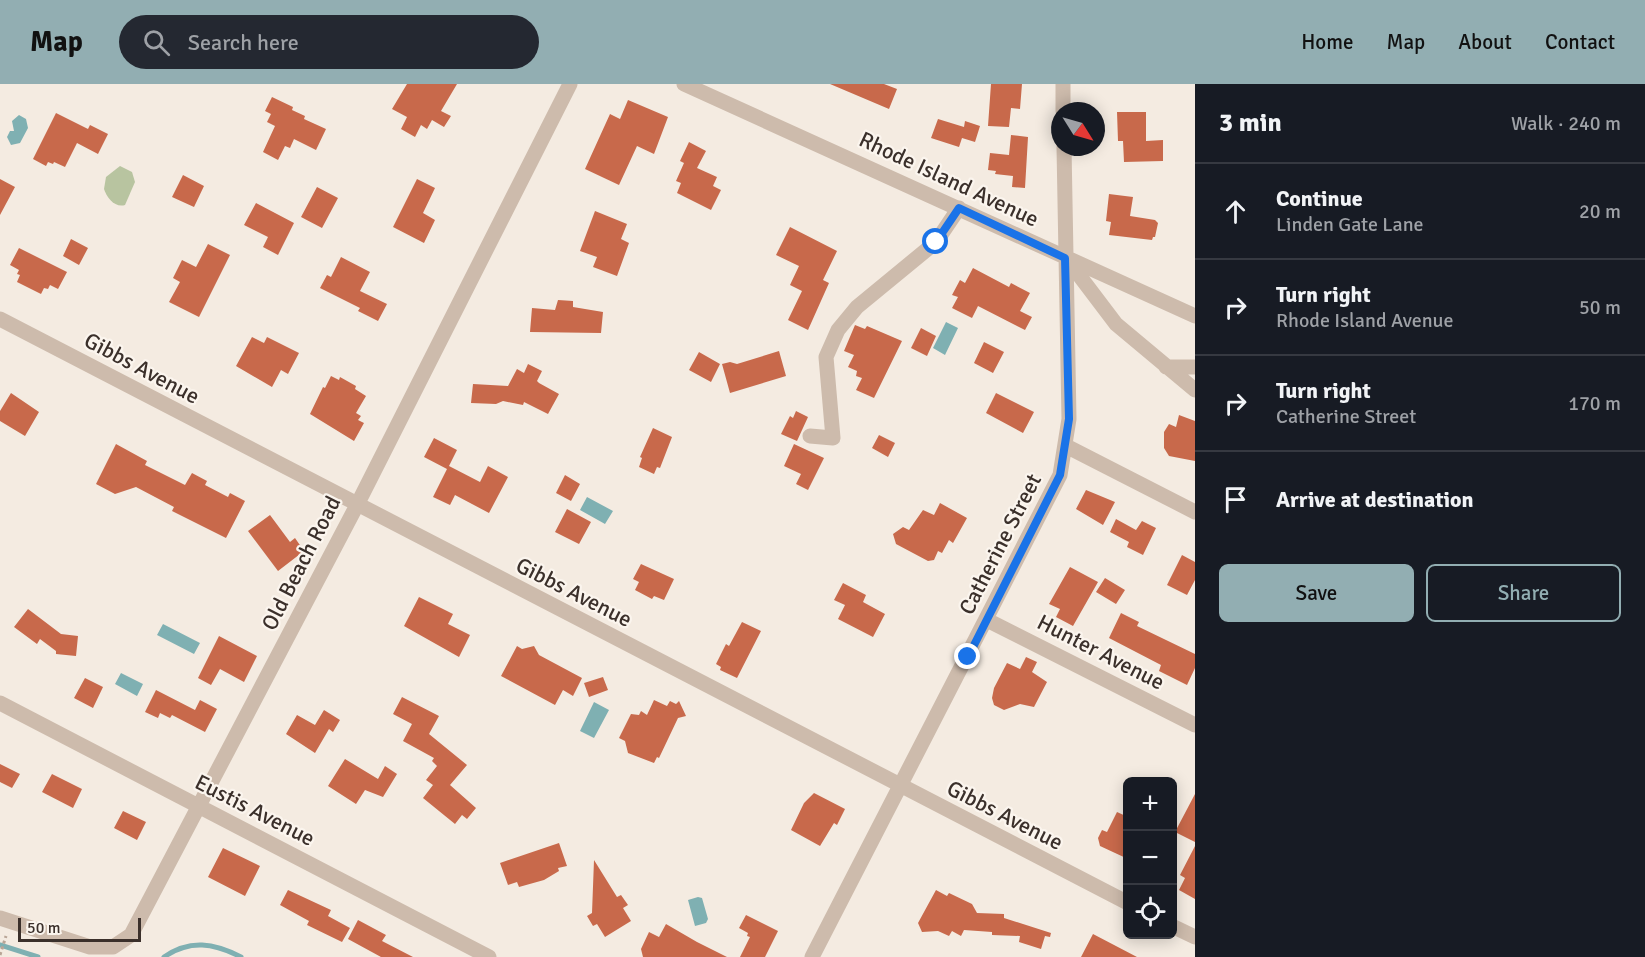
<!DOCTYPE html>
<html lang="en">
<head>
<meta charset="utf-8">
<style>
  body { margin:0; font-family:Signika,sans-serif; background:#242831; color:#f1f3f6 }
  .controls { position:absolute; right:18px; bottom:18px; display:grid; overflow:hidden; border-radius:9px; box-shadow:0 3px 15px #0003 }
  .controls button { width:54px; height:54px; display:grid; place-items:center; padding:0; border:0; border-bottom:2px solid #363941; background:#171b24; color:#f1f3f6; font:30px sans-serif }
  .compass { position:absolute; left:1051px; top:18px; width:54px; height:54px; border-radius:50%; background:#171b24; box-shadow:0 3px 15px #0003; rotate:127deg }
  .scale { position:absolute; left:18px; bottom:15px; width:123px; box-sizing:border-box; padding-left:6px; border:3px solid #3b302b; border-top:0; font-size:16px; line-height:21px; white-space:nowrap; color:#3b302b; -webkit-text-stroke:4px #fbf5ee; paint-order:stroke }
  .stop { position:absolute; width:18px; height:18px; margin:-14px; border:4px solid #1a73e8; border-radius:50%; background:#fff }
  .stop.end { background:#1a73e8; border-color:#fff; box-shadow:0 2px 6px #0008 }
  .list { margin:0; padding:0; list-style:none }
  h2 { display:flex; justify-content:space-between; align-items:center; height:78px; margin:0; padding:0 24px; font-size:26px }
  h2 small { font-size:20px; font-weight:400; color:#9ea1a6 }
  .list li { display:grid; grid-template-columns:39px 1fr auto; gap:18px; align-items:center; box-sizing:border-box; height:96px; padding:0 24px; border-top:2px solid #363941 }
  .list b { display:block; font-size:22px; white-space:nowrap }
  .list p { margin:0; font-size:20px; white-space:nowrap; color:#9ea1a6 }
  .list em { font-size:20px; font-style:normal; color:#9ea1a6 }
  .actions { display:flex; gap:12px; padding:18px 24px }
  .actions a { flex:1; padding:14px 0; border:2px solid #92aeb2; border-radius:9px; text-align:center; font-size:21px; color:#92aeb2 }
  .actions .main { background:#92aeb2; color:#111 }
  .icon { flex:none; width:33px; height:33px; fill:none; stroke:currentColor; stroke-width:2; stroke-linecap:round; stroke-linejoin:round }
  .map { position:relative; flex:none; width:1195px; height:873px; overflow:hidden }
  header { display:flex; align-items:center; gap:36px; box-sizing:border-box; height:84px; padding:0 30px; background:#92aeb2; color:#111 }
  header strong { font-size:28px }
  nav { display:flex; gap:33px; margin-inline-start:auto; font-size:21px }
  .search { width:420px; height:54px; background:#242831; display:flex; align-items:center; gap:15px; box-sizing:border-box; padding:0 21px; border-radius:33px; color:#9ea1a6; font-size:22px }
  main { display:flex }
  aside { flex:1; background:#171b24 }
  .map>svg:first-child { display:block }
  .green { fill:#b8c4a0 }
  .water { fill:#7fb0b2 }
  .lines { fill:none; stroke-linecap:round; stroke-linejoin:round }
  .stream { stroke:#7fb0b2; stroke-width:5 }
  .building { fill:#c8694b }
  .path { stroke:#b9a596; stroke-width:3; stroke-dasharray:3 3; stroke-linecap:butt }
  .minor { stroke:#cdbbac; stroke-width:15 }
  .route { stroke:#1a73e8; stroke-width:8 }
  .labels { text-anchor:middle; dominant-baseline:central; stroke-width:4.5; stroke-linejoin:round; paint-order:stroke }
  .street-label { font-size:22px; fill:#3b302b; stroke:#fbf5ee }
</style>
</head>
<body>
<header>
<strong>Map</strong>
<div class="search"><svg class="icon" aria-label="search" viewBox="0 0 24 24"><circle cx="10" cy="10" r="6"/><path d="M15 15l6 6"/></svg>Search here</div>
<nav><a>Home</a><a>Map</a><a>About</a><a>Contact</a></nav>
</header>
<main>
<div class="map">
<svg width="1195" height="873" viewBox="0 0 1195 873">
  <rect width="100%" height="100%" fill="#f4ebe1"/>
  <path class="green" d="M120 82 132 88 135 98 125 121C115 124 107 114 104 105L106 93Z"/>
  <path class="water" d="M19 31 26 35 28 44 20 59 11 61 7 53 10 47H14L12 37Z
    M946 238 958 244 945 271 933 264Z
    M587 413 613 427 605 440 580 426Z
    M163 540 200 559 194 570 157 551Z
    M121 589 143 600 137 612 115 600Z
    M594 618 609 626 594 654 580 647Z
    M698 813 702 814 708 835 706 839 695 842 688 816Z"/>
  <g class="lines">
    <path class="stream" d="M0 861 38 873
      M164 873C190 855 214 859 241 873"/>
  </g>
  <path class="building" d="M407 0H457L441 27 451 32 444 43 432 36 427 45 421 41 415 53 401 45 407 33 392 25Z
    M830 0H884L897 5 889 25Z
    M991 0H1022L1020 25 1011 24 1009 43 988 42Z
    M272 13 293 23 292 26 305 32 304 35 326 45 316 66 294 55 290 64 285 62 278 76 263 68 275 42 267 38 271 30 265 27Z
    M628 16 668 33 654 70 637 62 619 101 585 85 610 30 620 35Z
    M1117 28H1146V57L1163 56V77L1124 78 1123 57H1118Z
    M56 29 88 45 90 41 108 50 98 70 77 59 65 83 54 78 53 80 48 78 46 82 33 75Z
    M938 35 964 43 965 37 980 42 975 58 962 54 959 63 931 54Z
    M1011 51 1028 53 1025 104 1012 103 1013 92 995 90 996 87 988 86 990 69 1009 71Z
    M689 58 706 67 697 84 717 93 713 102 721 106 711 126 677 109 681 99 676 97 684 79 680 77Z
    M183 91 204 102 194 123 172 113Z
    M0 95 15 103 0 131Z
    M417 95 435 104 423 129 435 136 424 159 393 143Z
    M317 103 338 114 322 144 301 133Z
    M1109 110 1133 113 1130 132 1155 136 1158 139 1155 153H1153L1152 156 1109 151 1111 138 1106 137Z
    M256 119 294 139 278 171 263 163 268 153 244 141Z
    M595 127 627 140 621 155 629 159 617 192 593 183 597 173 580 167Z
    M790 143 837 167 823 196 829 199 808 246 788 236 802 207 790 201 799 182 776 171Z
    M71 155 88 164 79 181 63 172Z
    M208 160 230 171 199 233 169 218 180 198 173 194 182 176 196 183Z
    M19 164 67 188 58 205 50 201 48 205 44 204 41 210 17 198 20 191 17 190 19 186 10 181Z
    M341 173 370 188 360 207 387 220 378 237 358 227 360 224 320 204 327 191 331 193Z
    M973 184 1009 203 1011 199 1030 209 1020 227 1032 233 1025 246 978 222 972 234 952 224 958 213 952 211 960 196 965 199Z
    M558 216 573 217V223L603 228 601 249 530 248 532 224 555 226Z
    M855 241 865 245 867 242 902 257 874 314 856 306 862 294 856 292 857 287 848 283 854 271 844 267Z
    M921 244 936 252 927 272 911 264Z
    M252 253 264 259 267 253 299 269 288 290 281 286 272 303 236 282Z
    M984 258 1004 268 993 289 974 279Z
    M779 267 786 292 730 309 722 280 730 278 737 280Z
    M699 268 720 280 711 298 689 286Z
    M528 280 542 287 537 297 539 299 559 310 548 330 524 318 523 321 503 317 496 320 471 319 473 300 508 302 517 285 524 289Z
    M331 292 339 296 340 293 356 302 355 305 366 312 356 329 361 332 358 336 364 339 354 357 310 330 323 303 325 304Z
    M11 309 39 328 25 352 0 337V327Z
    M996 309 1034 328 1023 349 986 329Z
    M796 327 808 333 797 357 781 350 790 332 793 334Z
    M1179 331 1195 337V377L1169 372 1164 364V348L1169 340 1176 343Z
    M653 344 672 353 660 384 657 383 654 390 639 383 642 374 640 373Z
    M879 351 895 359 888 373 872 364Z
    M434 354 457 366 449 382 480 398 488 382 508 393 489 429 455 411 450 421 433 413 447 385 424 373Z
    M116 360 147 377 145 381 185 401 192 389 207 397 205 401 228 413 230 409 245 417 226 454 172 427 174 423 136 403 115 410 96 400Z
    M794 360 824 374 808 406 796 400 801 390 784 382Z
    M565 391 580 400 571 417 556 409Z
    M1086 406 1115 418 1103 441 1076 425Z
    M940 419 967 434 953 459 949 456 942 469 938 467 934 476 928 477 896 460 893 450 903 443 909 446 923 426 934 431Z
    M567 425 591 438 579 460 555 448Z
    M270 431 290 458 295 454 304 467 278 487 248 447Z
    M1116 435 1136 446 1142 437 1156 444 1143 471 1127 463 1129 458 1110 448Z
    M1182 471 1195 478V496L1187 511 1167 501Z
    M641 480 674 495 664 516 654 512 652 515 635 506 639 498 633 495Z
    M1070 483 1098 498 1073 542 1056 533 1060 525 1049 520Z
    M1105 494 1125 506 1116 520 1096 508Z
    M843 499 866 511 863 518 885 530 873 553 838 535 845 521 834 516Z
    M419 513 453 530 448 540 470 551 459 573 404 542Z
    M28 525 61 550 78 552 76 572 56 570V567L40 555 37 560 14 543Z
    M1121 529 1139 538 1137 542 1195 570V584L1187 601 1159 587 1161 581 1109 554Z
    M742 538 761 547 737 594 720 586 721 583 716 580 726 560 729 562Z
    M219 552 257 572 244 598 220 585 211 601 198 594Z
    M517 562 522 565 534 562 539 571 582 594 573 612 563 606 555 621 501 592Z
    M1026 573 1037 578 1032 588 1047 598 1034 623 1020 620 1004 626 994 621 992 614 994 604 1007 579 1020 585Z
    M603 593 608 606 589 613 584 599Z
    M85 594 103 603 93 624 74 614Z
    M156 606 195 626 200 616 217 625 205 648 172 631 170 634 160 629 158 634 145 628Z
    M402 613 439 632 429 650 467 681 450 701 476 724 467 735 462 731 455 740 423 714 433 701 426 696 437 682 432 677 434 674 403 657 412 640 393 630Z
    M654 616 667 622 670 617 676 620 679 617 686 632 678 634 659 674 657 673 654 679 628 669 625 657 619 654 631 630 639 631 641 627 647 631Z
    M324 626 340 636 333 648 329 645 315 669 286 650 297 631 315 641Z
    M345 675 378 695 385 682 397 690 383 713 365 706 356 720 328 702Z
    M0 680 20 690 12 704 0 698Z
    M52 690 82 705 73 724 42 708Z
    M814 709 845 725 837 741 834 739 820 762 791 746 804 719Z
    M1195 710V758L1175 748Z
    M123 727 146 738 137 756 114 744Z
    M1117 728 1128 733V775L1100 762 1098 754 1102 746 1107 748Z
    M559 759 567 782 558 784 559 787 544 796 519 803 517 798 508 801 500 779Z
    M1195 762V815L1179 806 1185 794 1180 791Z
    M223 764 260 782 245 812 208 793Z
    M594 776 617 813 621 811 628 821 623 824 631 837 605 853 597 840 593 842 587 832 592 829Z
    M288 806 331 826 328 832 350 844 342 858 307 841 309 837 280 821Z
    M936 806 947 812 949 809 972 820 977 829 1004 830V834L1051 849 1050 853 1045 852 1041 865 1019 858 1020 852 992 851V848L964 846 961 852 952 847 949 852 938 847 922 848 918 839Z
    M746 831 778 847 765 873H740L750 853 747 852 748 849 739 844Z
    M358 836 386 851 382 857 413 873H381L348 855Z
    M666 840 697 858 727 873H643L641 865 649 848 659 853Z
    M1093 850 1137 873H1081Z"/>
  <g class="lines">
    <path class="path" d="M0 871 6 852"/>
    <path class="minor" d="M684 0 1195 232
      M1063 0V27
      M1066 174 1116 240 1195 306
      M0 235 1128 819
      M1166 283H1195
      M810 352 833 354 826 273 838 246 857 223 936 158 959 124
      M1066 362 1195 428
      M987 536 1195 641
      M0 619 489 873
      M0 834 90 863H113L131 851 357 421 570 0
      M1172 842 1195 853
      M812 873 1060 391 1069 335 1064 63"/>
  </g>
  <g class="lines">
    <path class="route" d="M936 158 959 124 1065 174 1069 335 1060 391 968 573"/>
  </g>
  <g class="labels">
    <g class="street-label">
      <text transform="translate(949 95) rotate(25)">Rhode Island Avenue</text>
      <text transform="translate(142 284) rotate(28)">Gibbs Avenue</text>
      <text transform="translate(1000 460) rotate(-63)">Catherine Street</text>
      <text transform="translate(301 479) rotate(-63)">Old Beach Road</text>
      <text transform="translate(574 508) rotate(27)">Gibbs Avenue</text>
      <text transform="translate(1101 568) rotate(27)">Hunter Avenue</text>
      <text transform="translate(255 726) rotate(27)">Eustis Avenue</text>
      <text transform="translate(1005 731) rotate(27)">Gibbs Avenue</text>
    </g>
  </g>
</svg>
<div class="controls">
<button>+</button>
<button>−</button>
<button><svg class="icon" aria-label="locate" viewBox="0 0 24 24"><circle cx="12" cy="12" r="6"/><path d="M12 2v4M12 18v4M2 12h4M18 12h4"/></svg></button>
</div>
<svg class="compass" viewBox="-18 -18 36 36"><path d="M0-13l5 13h-10z" fill="#e53935"/><path d="M0 13l5-13h-10z" fill="#9ea1a6"/></svg>
<div class="scale">50 m</div>
<div class="stop" style="left:936px;top:158px"></div>
<div class="stop end" style="left:968px;top:573px"></div>
</div>
<aside>
<h2>3 min<small>Walk · 240 m</small></h2>
<ul class="list">
<li><svg class="icon" aria-label="ahead" viewBox="0 0 24 24"><path d="M12 20V5M6 11l6-6 6 6"/></svg><div><b>Continue</b><p>Linden Gate Lane</p></div><em>20 m</em></li>
<li><svg class="icon" aria-label="right" viewBox="0 0 24 24"><path d="M7 20v-9h11M14 6l5 5-5 5"/></svg><div><b>Turn right</b><p>Rhode Island Avenue</p></div><em>50 m</em></li>
<li><svg class="icon" aria-label="right" viewBox="0 0 24 24"><path d="M7 20v-9h11M14 6l5 5-5 5"/></svg><div><b>Turn right</b><p>Catherine Street</p></div><em>170 m</em></li>
<li><svg class="icon" aria-label="arrive" viewBox="0 0 24 24"><path d="M6 21V4h12l-3 4 3 4H6"/></svg><div><b>Arrive at destination</b></div></li>
</ul>
<div class="actions"><a class="main">Save</a><a>Share</a></div>
</aside>
</main>
</body>
</html>
